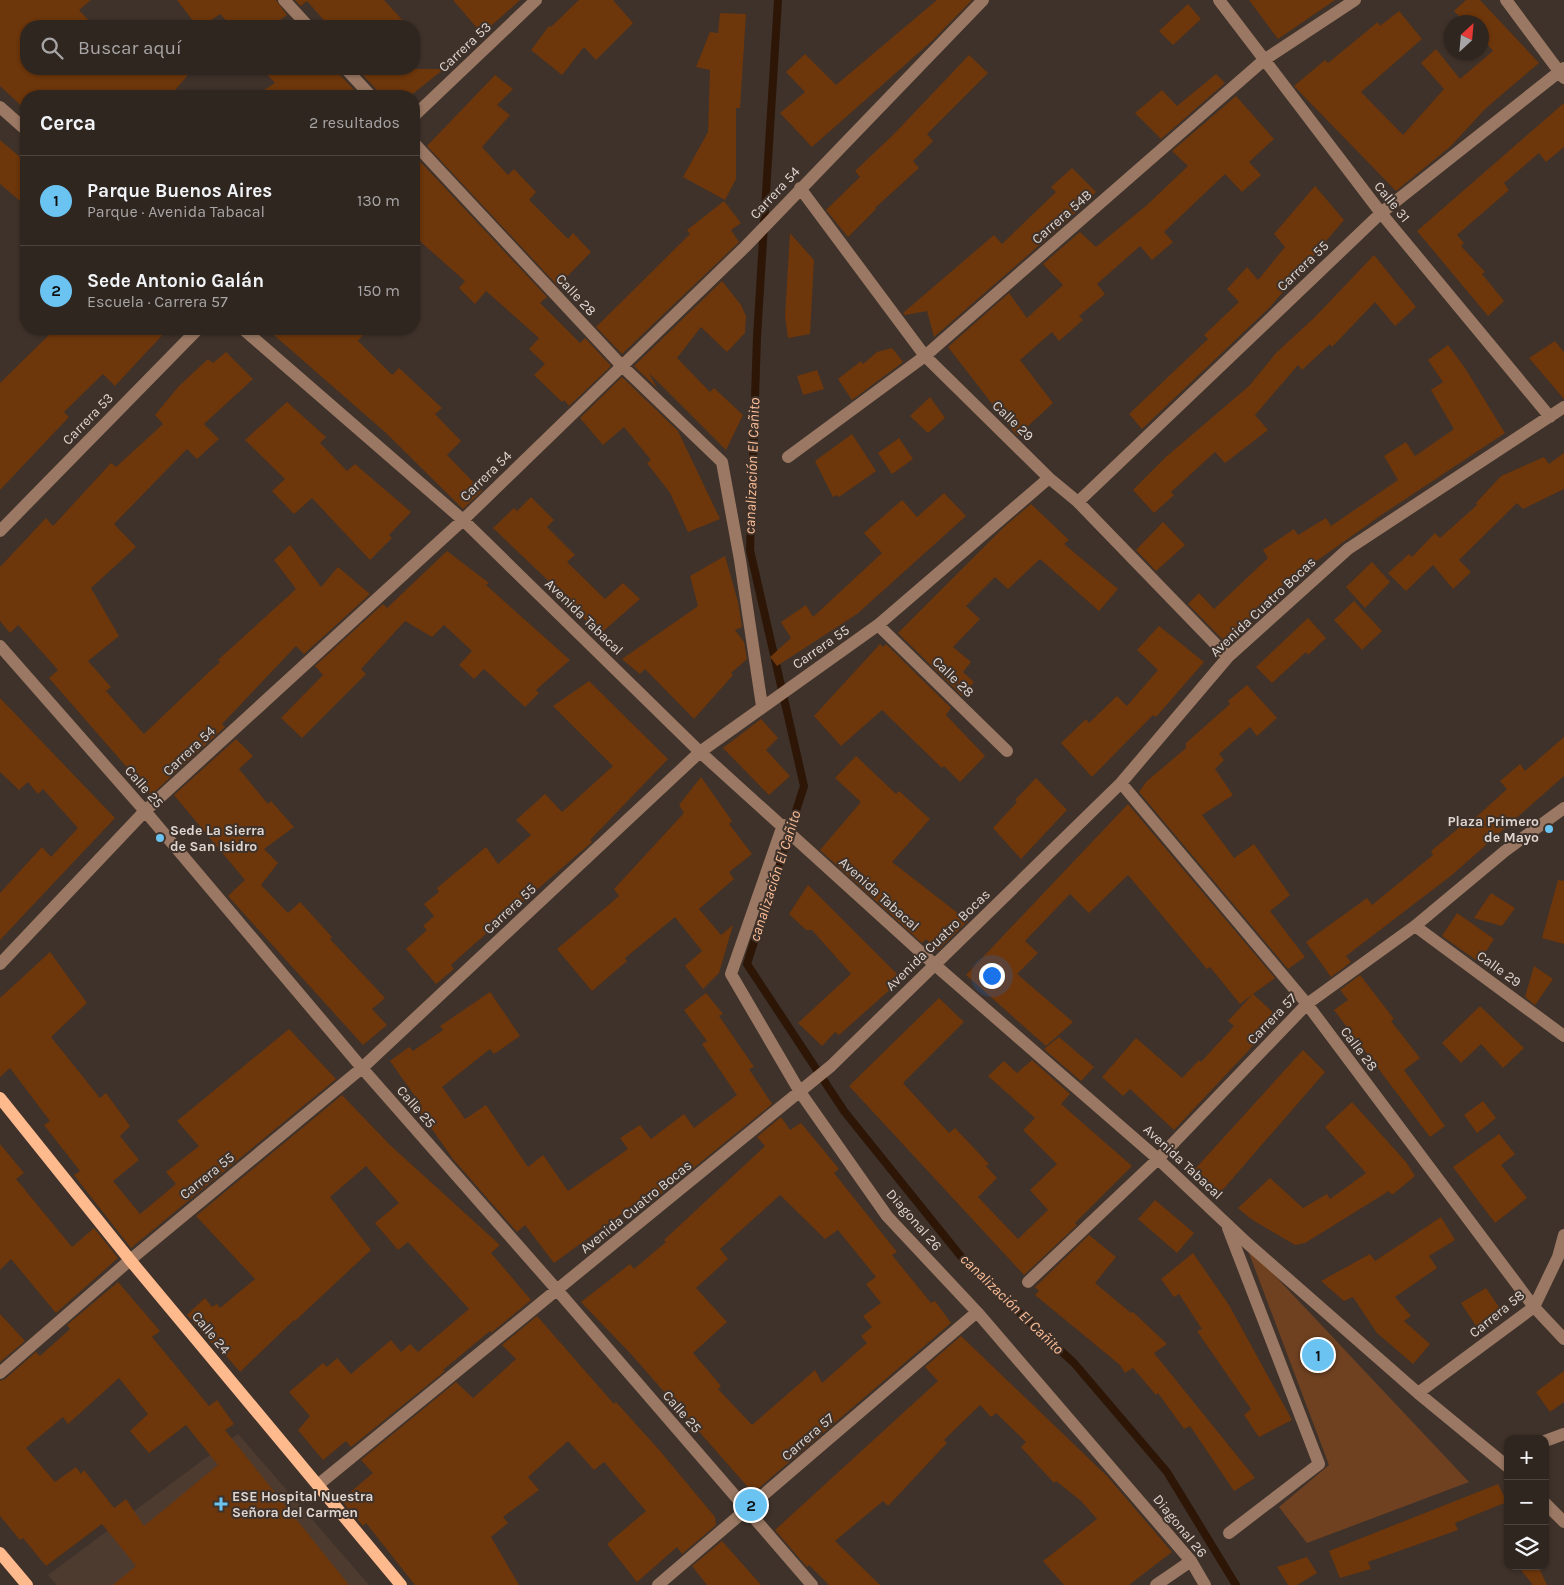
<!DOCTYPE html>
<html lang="es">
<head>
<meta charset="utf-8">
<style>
  body { margin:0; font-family:Karla,sans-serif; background:#372e29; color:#f1f3f6 }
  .controls { position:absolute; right:15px; bottom:15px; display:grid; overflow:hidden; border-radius:10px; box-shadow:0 1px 4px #0004 }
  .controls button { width:45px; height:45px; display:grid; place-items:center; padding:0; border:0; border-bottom:1px solid #4a433e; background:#2f2620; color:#f1f3f6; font:25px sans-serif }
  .compass { position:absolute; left:1444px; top:15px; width:45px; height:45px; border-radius:50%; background:#2f2620; box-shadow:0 1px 4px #0004; rotate:26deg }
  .you { position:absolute; left:991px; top:975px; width:18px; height:18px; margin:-12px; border:4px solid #fff; border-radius:50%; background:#1a73e8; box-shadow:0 0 0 8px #1a73e833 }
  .badge { display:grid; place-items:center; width:32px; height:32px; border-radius:50%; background:#6bc3f2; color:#111; font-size:16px; font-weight:700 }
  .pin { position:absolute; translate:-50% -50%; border:2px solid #fff; box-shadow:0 1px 5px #0006 }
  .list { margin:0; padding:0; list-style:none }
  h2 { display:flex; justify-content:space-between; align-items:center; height:65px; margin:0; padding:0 20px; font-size:21px }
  h2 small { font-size:16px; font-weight:400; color:#a7a5a5 }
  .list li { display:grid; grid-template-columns:32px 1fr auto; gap:15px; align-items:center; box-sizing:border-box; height:90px; padding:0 20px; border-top:1px solid #4a433e }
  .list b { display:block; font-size:19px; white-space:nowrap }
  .list p { margin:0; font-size:16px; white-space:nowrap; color:#a7a5a5 }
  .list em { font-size:16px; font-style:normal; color:#a7a5a5 }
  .icon { flex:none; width:28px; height:28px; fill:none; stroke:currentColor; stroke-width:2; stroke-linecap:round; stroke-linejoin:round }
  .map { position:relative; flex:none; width:1564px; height:1585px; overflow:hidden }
  .search { position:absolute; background:#2f2620; box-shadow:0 1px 4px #0004; left:20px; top:20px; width:400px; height:55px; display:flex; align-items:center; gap:12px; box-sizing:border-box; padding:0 18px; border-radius:20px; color:#a7a5a5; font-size:19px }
  .panel { position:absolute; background:#2f2620; box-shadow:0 1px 4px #0004; left:20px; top:90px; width:400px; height:245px; border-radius:20px }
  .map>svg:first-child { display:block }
  .built { fill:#4e3b2f }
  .green { fill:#6f4121 }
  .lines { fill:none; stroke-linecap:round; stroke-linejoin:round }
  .stream { stroke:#2d1606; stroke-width:8 }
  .building { fill:#6d360b; fill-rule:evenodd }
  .minor { stroke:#9a7863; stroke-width:12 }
  .major { stroke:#feb98d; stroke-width:12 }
  .poi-dot { fill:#6bc3f2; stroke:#3f322a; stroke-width:2 }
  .labels { text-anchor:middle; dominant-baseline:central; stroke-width:4; stroke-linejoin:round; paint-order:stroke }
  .street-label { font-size:14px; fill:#dfd6d1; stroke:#3f322a }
  .poi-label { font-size:14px; font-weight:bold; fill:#dfd6d1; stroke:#3f322a; text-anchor:start }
  .water-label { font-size:15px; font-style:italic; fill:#fcbe98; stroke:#3f322a }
</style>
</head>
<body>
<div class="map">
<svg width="1564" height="1585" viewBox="0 0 1564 1585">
  <rect width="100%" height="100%" fill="#3f322a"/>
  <path class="built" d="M238 1434 369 1585H57L48 1575Z"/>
  <path class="green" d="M1246 1245 1469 1482 1307 1543 1279 1507 1329 1465Z"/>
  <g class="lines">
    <path class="stream" d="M778 0 757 337 750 550 804 786 747 964 844 1111 967 1264 1074 1363 1167 1472 1236 1585"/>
  </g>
  <path class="building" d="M0 0H91L79 10 94 26H26V69H193L170 96H26V110L0 86Z
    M177 0H276L287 15 271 26H231L220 14 203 26H197Z
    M295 0H384L408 26H329L307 1 301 6Z
    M453 0H520L482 34Z
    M579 0H613L633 23 596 60 584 47 562 75 531 50 549 26 551 27Z
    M937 0H972L932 41 812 147 780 113 805 92 786 72 805 54 836 85Z
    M1249 0H1335L1278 39Z
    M1466 0H1480L1539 63 1485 109 1451 146 1396 191 1294 86 1325 60 1328 63 1378 22 1380 26 1399 11 1422 39 1361 92 1403 135 1444 89 1421 63 1436 49 1460 79 1493 51 1482 38V22H1465L1454 11Z
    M1188 4 1201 19 1173 45 1159 31Z
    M720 13 746 14 740 108H736V179L725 200 683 177 708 132 710 70 696 67 710 32 718 33Z
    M969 55 988 73 927 134 933 141 913 161 919 168 875 208 876 209 848 237 826 210 860 177 855 171 894 134Z
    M262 69H338L340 75 360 96H255L275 83Z
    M357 69H444L410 96H379L377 90Z
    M1216 74 1225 83 1161 139 1135 113 1162 90 1177 106Z
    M495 75 513 89 497 105 510 115 482 147 508 175 514 169 536 192 529 200 568 239 573 233 591 252 558 286 427 146Z
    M1236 96 1274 139 1249 162 1261 175 1242 192 1225 174 1164 232 1173 242 1152 260 1140 246 1097 284 1105 294 1079 316 1083 320 1059 341 1052 332 1020 360 1053 403 1017 436 948 347 1009 293 1027 318 1063 285 1043 264 1080 232 1096 247 1147 205 1188 166 1172 151Z
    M1564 103V147L1546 162 1539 153 1504 183 1509 190 1457 235 1464 243 1461 246 1485 272 1482 274 1504 301 1488 316 1417 231Z
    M0 140 26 162V206L0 184Z
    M416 157 547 297 540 303 580 343 585 338 611 366 569 406 564 400 562 402 534 375 545 364 529 349 539 338 486 291 475 304 459 288 465 281 414 236V160Z
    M1072 168 1096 192 1068 220 934 337 927 311 905 315 903 313 994 235 1002 244 1056 192 1051 187Z
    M1315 186 1344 220 1270 307 1142 429 1129 414 1208 339 1204 335 1239 302 1227 289 1247 267 1258 280 1285 247 1274 234Z
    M724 201 741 223 731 230 739 242 622 354 596 327 690 234 687 230Z
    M790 233 814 260 810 334 788 338 785 316Z
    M1374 255 1416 307 1395 326 1375 302 1332 347 1330 344 1302 370 1298 365 1255 415 1268 430 1225 463 1215 452 1171 492 1174 495 1154 513 1133 490 1167 456 1249 386 1276 353 1315 317Z
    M722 281 741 305 746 316 745 333 727 352 701 327 677 358 710 392 714 388 743 415 726 450 649 373 657 388 634 366Z
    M55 329H168L115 386 103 374 64 412 69 417 0 490V383Z
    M267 329H368L358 341 392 375 399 368 442 408 435 414 461 441 447 455 482 491 463 509 386 433Z
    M1555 341 1564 352V399L1529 358Z
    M1448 345 1465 368 1505 433 1380 516 1277 589 1226 643 1188 604 1199 593 1214 609 1268 558 1263 550 1294 529 1298 535 1326 518 1331 526 1398 480 1384 456 1406 442 1415 456 1454 429 1431 390 1443 382 1428 360Z
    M892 348 903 362 852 400 838 379 861 361 863 364 877 352Z
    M226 352 253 379 204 424 219 439 197 459 187 449 114 524 136 547 91 588 119 636 88 661 111 687 106 691 144 734 209 672 220 662 218 660 296 589 274 560 290 545 321 587 338 567 370 594 304 654 296 646 222 724 225 727 151 795 49 678 58 670 18 625 10 633 0 621V567L46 518 53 526 111 463 116 467 163 424 155 415 179 386 208 359 213 363Z
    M817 370 824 389 803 395 797 376Z
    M622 377 678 431 720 519 688 532 670 493 647 463 651 460 624 427 603 445 580 418Z
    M930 397 945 418 928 433 910 416Z
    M287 402 326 437 320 443 347 471 355 464 411 512 389 535 392 538 370 560 312 498 294 514 272 491 285 479 245 440Z
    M852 434 876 471 839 497 837 495 833 497 815 461Z
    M899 438 913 459 892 474 878 453Z
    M1564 453V489L1523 509 1517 503 1459 560 1471 572 1453 589 1433 565 1406 591 1388 573 1409 554 1412 557 1435 533 1440 538 1477 505 1476 503 1501 476 1544 457 1549 464Z
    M944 493 966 516 857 614 777 666 770 657 791 638 781 622 806 605 813 617 882 553 864 533 902 500 917 517Z
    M531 497 554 520 547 527 575 555 567 562 605 599 623 583 640 599 600 634 556 591 558 590 493 528 514 508 517 511Z
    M1031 504 1069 540 1064 544 1118 589 1099 611 1040 559 1008 589 995 577 966 606 980 619 953 647 971 662 963 672 974 682 962 696 898 633 1004 527Z
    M1163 522 1185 545 1156 571 1136 550Z
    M447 551 489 583 486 585 570 660 536 690 539 693 525 707 484 669 474 679 459 665 472 651 444 625 432 637 405 621 361 669 366 674 302 738 281 718 323 675 315 666 383 604 387 608Z
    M725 556 738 602 742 627 735 630 744 642 747 659 731 673 733 675 694 719 645 669 640 674 622 659 698 606 690 576Z
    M1372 562 1390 582 1365 608 1346 587Z
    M1354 601 1382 631 1362 650 1334 620Z
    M1308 618 1326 638 1308 655 1306 652 1272 683 1256 667Z
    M1159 626 1204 662 1156 717 1153 715 1092 777 1061 743 1086 719 1089 723 1117 696 1127 706 1158 670 1137 650Z
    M880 644 883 647 886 644 951 708 946 715 985 756 960 782 944 766 942 768 882 710 841 746 814 716Z
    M589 681 668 759 590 840 592 842 472 946 451 965 454 969 436 984 406 949 427 930 423 926 434 916 424 904 439 892 437 888 486 847 498 864 531 835 516 820 545 794 562 812 613 766 553 706Z
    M1247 685 1277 718 1257 736 1250 727 1219 754 1224 760 1215 769 1233 795 1202 815 1234 858 1254 844 1290 895 1270 911 1305 957 1288 969 1139 792 1147 781 1186 748V743L1230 704 1228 701Z
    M0 698 115 818 0 940V893L42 847 51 857 78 828 43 789 38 794 28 782 19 790 0 772Z
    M761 719 778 738 766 750 790 776 769 795 723 748Z
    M1564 737V776L1452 875 1346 956 1351 962 1331 977 1306 942 1367 898 1372 905 1433 855 1431 851 1461 826 1463 829 1507 789 1500 781 1520 764 1525 771Z
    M236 739 253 756 239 769 268 804 271 801 294 827 264 849 278 863 261 885 288 913 300 902 332 937 330 939 385 998 372 1009 387 1025 363 1045 228 896 245 880 174 795Z
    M856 756 896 794 899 791 930 819 892 862 968 921 938 950 926 939 922 943 820 850 861 802 835 778Z
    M701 777 732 821 729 824 752 854 729 872 734 879 699 909 721 935 733 925 719 973 703 989 685 966 702 951 675 917 625 958 627 961 592 991 557 949 619 896 614 889 684 813 679 805Z
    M1036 778 1067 810 1021 859 993 828 1017 802 1015 800Z
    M1128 804 1275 978 1253 994 1279 1018 1174 1130 1130 1089 1123 1096 1102 1077 1136 1038 1182 1078 1199 1060 1201 1062 1234 1026 1228 1021 1253 994 1240 1004 1210 967 1207 969 1128 875 1089 913 1070 894 1025 941 1038 953 1017 974 1073 1022 1046 1046 966 975Z
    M1558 880 1564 881V944L1542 938Z
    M808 885 902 979 839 1035 835 1032 822 1046 798 1023 851 974 812 930H806L789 914Z
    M1491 893 1515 908 1502 926 1474 918Z
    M1457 913 1494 939 1479 962 1442 936Z
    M50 952 87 1003 51 1037 100 1098 106 1093 130 1126 120 1136 139 1160 113 1181 140 1214 176 1184 166 1172 199 1146 177 1121 289 1029 336 1079 131 1248 74 1175 80 1171 44 1125 50 1121 10 1068 0 1077V998Z
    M1534 966 1553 979 1535 1005 1525 997Z
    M1360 975 1394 1019 1391 1021 1420 1058 1404 1070 1445 1126 1430 1137 1334 1010 1348 1000 1340 990Z
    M490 992 520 1036 494 1054 490 1049 442 1087 465 1119 486 1105 528 1167 543 1155 568 1191 628 1149 620 1138 640 1125 651 1139 684 1114 694 1128 737 1095 702 1044 707 1041 684 1010 706 993 723 1014 719 1016 754 1067 749 1069 772 1104 669 1188 625 1220 621 1214 554 1263 525 1225 517 1232 453 1159 418 1109 422 1106 390 1061 409 1047 413 1051 443 1030 440 1026Z
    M939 998 964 1022 903 1083 949 1133 955 1128 989 1164 986 1166 997 1178 978 1197 1018 1239 1048 1210 1030 1190 1057 1164 1023 1130 1035 1118 988 1076 1004 1061 1017 1073 1032 1060 1070 1094 1061 1104 1132 1166 1075 1223 1077 1225 1024 1275 849 1086Z
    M1480 1006 1524 1048 1503 1068 1481 1044 1461 1063 1442 1043Z
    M1059 1037 1094 1067 1081 1081 1044 1049Z
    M1303 1050 1325 1072 1220 1193 1195 1169Z
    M342 1095 390 1145 500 1245 491 1253 531 1300 491 1333 490 1331 443 1370 445 1371 351 1447 346 1441 323 1460 298 1430 310 1416 289 1392 323 1363 327 1367 337 1358 351 1374 391 1340 401 1352 410 1344 418 1352 469 1309 408 1242 398 1250 375 1223 399 1203 366 1166 330 1197 371 1250 295 1321 294 1320 240 1372 215 1343 213 1345 187 1315 205 1298 212 1307 217 1304 220 1308 255 1279 196 1216Z
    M1483 1101 1496 1118 1477 1133 1464 1115Z
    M1352 1102 1406 1162 1415 1176 1392 1195 1389 1191 1305 1243 1295 1245 1251 1219 1238 1208 1270 1178 1303 1208 1327 1194 1330 1199 1366 1173 1325 1127Z
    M781 1117 790 1130 801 1123 839 1169 834 1173 897 1252 892 1255 931 1303 935 1301 951 1323 753 1493 630 1353 581 1302 630 1264 634 1269 666 1242 664 1240 765 1146 757 1137ZM780 1195 825 1239 838 1230 876 1277 866 1284 881 1303 863 1316 872 1327 861 1336 867 1343 822 1383 815 1370 752 1425 718 1389 721 1386 693 1353 727 1322 696 1288 728 1259 720 1249Z
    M1499 1134 1515 1154 1501 1165 1527 1198 1495 1223 1453 1167Z
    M0 1144 24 1173 16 1179 72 1247 94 1228 118 1258 56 1313 11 1259 0 1270Z
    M1155 1200 1194 1233 1177 1253 1138 1219Z
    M1441 1217 1455 1240 1429 1256 1437 1268 1395 1297 1411 1316 1404 1321 1430 1344 1413 1364 1377 1333 1353 1297 1344 1301 1321 1281 1370 1254 1375 1261Z
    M1089 1235 1116 1257 1095 1283 1131 1313 1133 1312 1167 1344 1154 1353 1255 1478 1234 1491 1190 1426 1184 1429 1158 1393 1156 1395 1133 1368 1125 1373 1120 1365 1035 1295 1039 1291 1035 1287Z
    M1193 1253 1229 1305 1292 1420 1259 1437 1244 1415 1251 1409 1197 1331 1202 1329 1179 1294 1174 1297 1161 1279Z
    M118 1282 160 1331 152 1337 209 1406 217 1400 234 1424 225 1430 349 1585H113L136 1566 102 1524 46 1566 23 1538 20 1540 0 1516V1381L5 1379 36 1352 40 1356 70 1329 67 1325ZM119 1378 148 1414 130 1431 149 1453 186 1425 218 1465 144 1526 126 1499 114 1508 84 1470 81 1474 76 1467 55 1482 26 1448 63 1417 68 1424Z
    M1486 1288 1501 1310 1476 1326 1461 1303Z
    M0 1314 25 1341 0 1362Z
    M537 1316 614 1404 616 1402 660 1451 715 1517 716 1525 682 1554 677 1547 637 1582 607 1544 646 1511 604 1462 594 1470 568 1441 528 1477 539 1490 503 1517 508 1523 491 1537 519 1585H415L366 1523 363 1526 341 1500 373 1473 361 1460 456 1382 473 1398 516 1359 502 1345Z
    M961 1336 1107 1476 1172 1552 1129 1585H1064L1043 1561 1097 1519 1081 1501 1056 1481 1054 1483 1021 1447 1026 1442 996 1413 991 1417 980 1405 944 1440 947 1443 888 1506 883 1501 835 1541 880 1585H829L809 1565 807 1567 775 1530 938 1381 925 1367Z
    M1564 1371V1402L1550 1412 1536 1392Z
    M1498 1484 1507 1502 1455 1523 1458 1530 1368 1562 1371 1569 1340 1578 1329 1551Z
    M722 1541 761 1585H707L692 1566Z
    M1307 1557 1317 1573 1297 1585H1288L1277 1567Z
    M1518 1566H1538L1547 1585H1533Z"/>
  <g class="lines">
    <path class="minor" d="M284 0 308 26
      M1219 0 1381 213 1550 417
      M1506 0 1564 78
      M346 69 371 96
      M0 107 26 130
      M414 116 536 0
      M414 143 621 365 722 462 740 560 762 706
      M800 188 925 356 1049 478 1078 502 1228 657
      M243 329 463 520 700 752 935 965 1158 1159 1247 1243 1418 1393 1508 1467
      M788 457 925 356 1264 60 1355 0
      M1078 502 1381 213 1564 68
      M0 531 198 329
      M878 625 1007 751
      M0 646 145 811 362 1068 558 1291 812 1585
      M1121 783 1307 1004 1534 1307 1564 1339
      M783 825 731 974 800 1092 887 1216 977 1312 1191 1561 1205 1585
      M1415 926 1564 1036
      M0 964 145 811 463 520 745 247 983 0
      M1228 1228 1319 1464 1229 1533
      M1028 1282 1158 1159 1307 1004 1415 926 1505 851 1564 808
      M0 1373 130 1260 362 1068 700 752 878 625 1049 478
      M1418 1393 1534 1307 1558 1257 1564 1235
      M1545 1441 1564 1434
      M319 1484 831 1066 1121 783 1228 657 1348 549 1564 407
      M1545 1503 1564 1522
      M658 1585 977 1312
      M1156 1585 1191 1561"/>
    <path class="major" d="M0 1098 130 1260 401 1585
      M0 1553 27 1585"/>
  </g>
  <g class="poi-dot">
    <circle cx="1549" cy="829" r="5"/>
    <circle cx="160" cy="838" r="5"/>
    <path d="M218.5 1496.5h5v5h5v5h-5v5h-5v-5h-5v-5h5z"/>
  </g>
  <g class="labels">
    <g class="street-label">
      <text transform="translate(465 47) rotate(-43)">Carrera 53</text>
      <text transform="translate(775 193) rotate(-47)">Carrera 54</text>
      <text transform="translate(1392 202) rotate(51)">Calle 31</text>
      <text transform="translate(1062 217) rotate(-41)">Carrera 54B</text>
      <text transform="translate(1303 266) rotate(-44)">Carrera 55</text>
      <text transform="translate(576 295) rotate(47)">Calle 28</text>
      <text transform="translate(88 419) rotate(-46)">Carrera 53</text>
      <text transform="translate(1013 421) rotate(44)">Calle 29</text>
      <text transform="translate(486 476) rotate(-44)">Carrera 54</text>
      <text transform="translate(1263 607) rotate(-43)">Avenida Cuatro Bocas</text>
      <text transform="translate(584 617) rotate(44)">Avenida Tabacal</text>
      <text transform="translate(821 647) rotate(-35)">Carrera 55</text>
      <text transform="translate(953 677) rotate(44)">Calle 28</text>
      <text transform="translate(189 751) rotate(-43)">Carrera 54</text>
      <text transform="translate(144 787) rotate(49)">Calle 25</text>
      <text transform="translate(879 894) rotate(42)">Avenida Tabacal</text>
      <text transform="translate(510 909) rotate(-43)">Carrera 55</text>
      <text transform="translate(938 940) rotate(-44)">Avenida Cuatro Bocas</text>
      <text transform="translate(1499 969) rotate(36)">Calle 29</text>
      <text transform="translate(1272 1019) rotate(-46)">Carrera 57</text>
      <text transform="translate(1359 1049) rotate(53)">Calle 28</text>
      <text transform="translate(416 1107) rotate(49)">Calle 25</text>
      <text transform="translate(1183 1162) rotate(43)">Avenida Tabacal</text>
      <text transform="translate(207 1176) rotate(-39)">Carrera 55</text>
      <text transform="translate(636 1207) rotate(-39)">Avenida Cuatro Bocas</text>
      <text transform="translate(914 1220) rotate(49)">Diagonal 26</text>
      <text transform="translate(1497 1314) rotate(-39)">Carrera 58</text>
      <text transform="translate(211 1333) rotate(50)">Calle 24</text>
      <text transform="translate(682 1412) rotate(49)">Calle 25</text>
      <text transform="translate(808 1437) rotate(-41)">Carrera 57</text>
      <text transform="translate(1180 1526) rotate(51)">Diagonal 26</text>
    </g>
    <g class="poi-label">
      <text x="1539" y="821" text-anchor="end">Plaza Primero<tspan x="1539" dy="16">de Mayo</tspan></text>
      <text x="170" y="830">Sede La Sierra<tspan x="170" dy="16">de San Isidro</tspan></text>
      <text x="232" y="1496">ESE Hospital Nuestra<tspan x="232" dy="16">Señora del Carmen</tspan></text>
    </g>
    <g class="water-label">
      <text transform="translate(752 466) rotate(-88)">canalización El Cañito</text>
      <text transform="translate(775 876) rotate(-72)">canalización El Cañito</text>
      <text transform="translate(1012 1304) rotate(44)">canalización El Cañito</text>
    </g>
  </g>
</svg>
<div class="controls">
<button>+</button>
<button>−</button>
<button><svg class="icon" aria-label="layers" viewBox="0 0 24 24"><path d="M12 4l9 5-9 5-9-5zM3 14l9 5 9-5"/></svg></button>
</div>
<svg class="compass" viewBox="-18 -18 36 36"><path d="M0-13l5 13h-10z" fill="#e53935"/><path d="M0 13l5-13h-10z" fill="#a7a5a5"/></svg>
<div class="you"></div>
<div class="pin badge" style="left:1318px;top:1355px">1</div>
<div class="pin badge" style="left:751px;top:1505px">2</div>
<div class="search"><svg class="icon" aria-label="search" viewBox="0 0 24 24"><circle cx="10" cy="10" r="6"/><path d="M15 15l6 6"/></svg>Buscar aquí</div>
<section class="panel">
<h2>Cerca<small>2 resultados</small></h2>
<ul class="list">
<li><span class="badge">1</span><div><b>Parque Buenos Aires</b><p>Parque · Avenida Tabacal</p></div><em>130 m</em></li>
<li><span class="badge">2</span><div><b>Sede Antonio Galán</b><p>Escuela · Carrera 57</p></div><em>150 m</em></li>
</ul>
</section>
</div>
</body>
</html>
